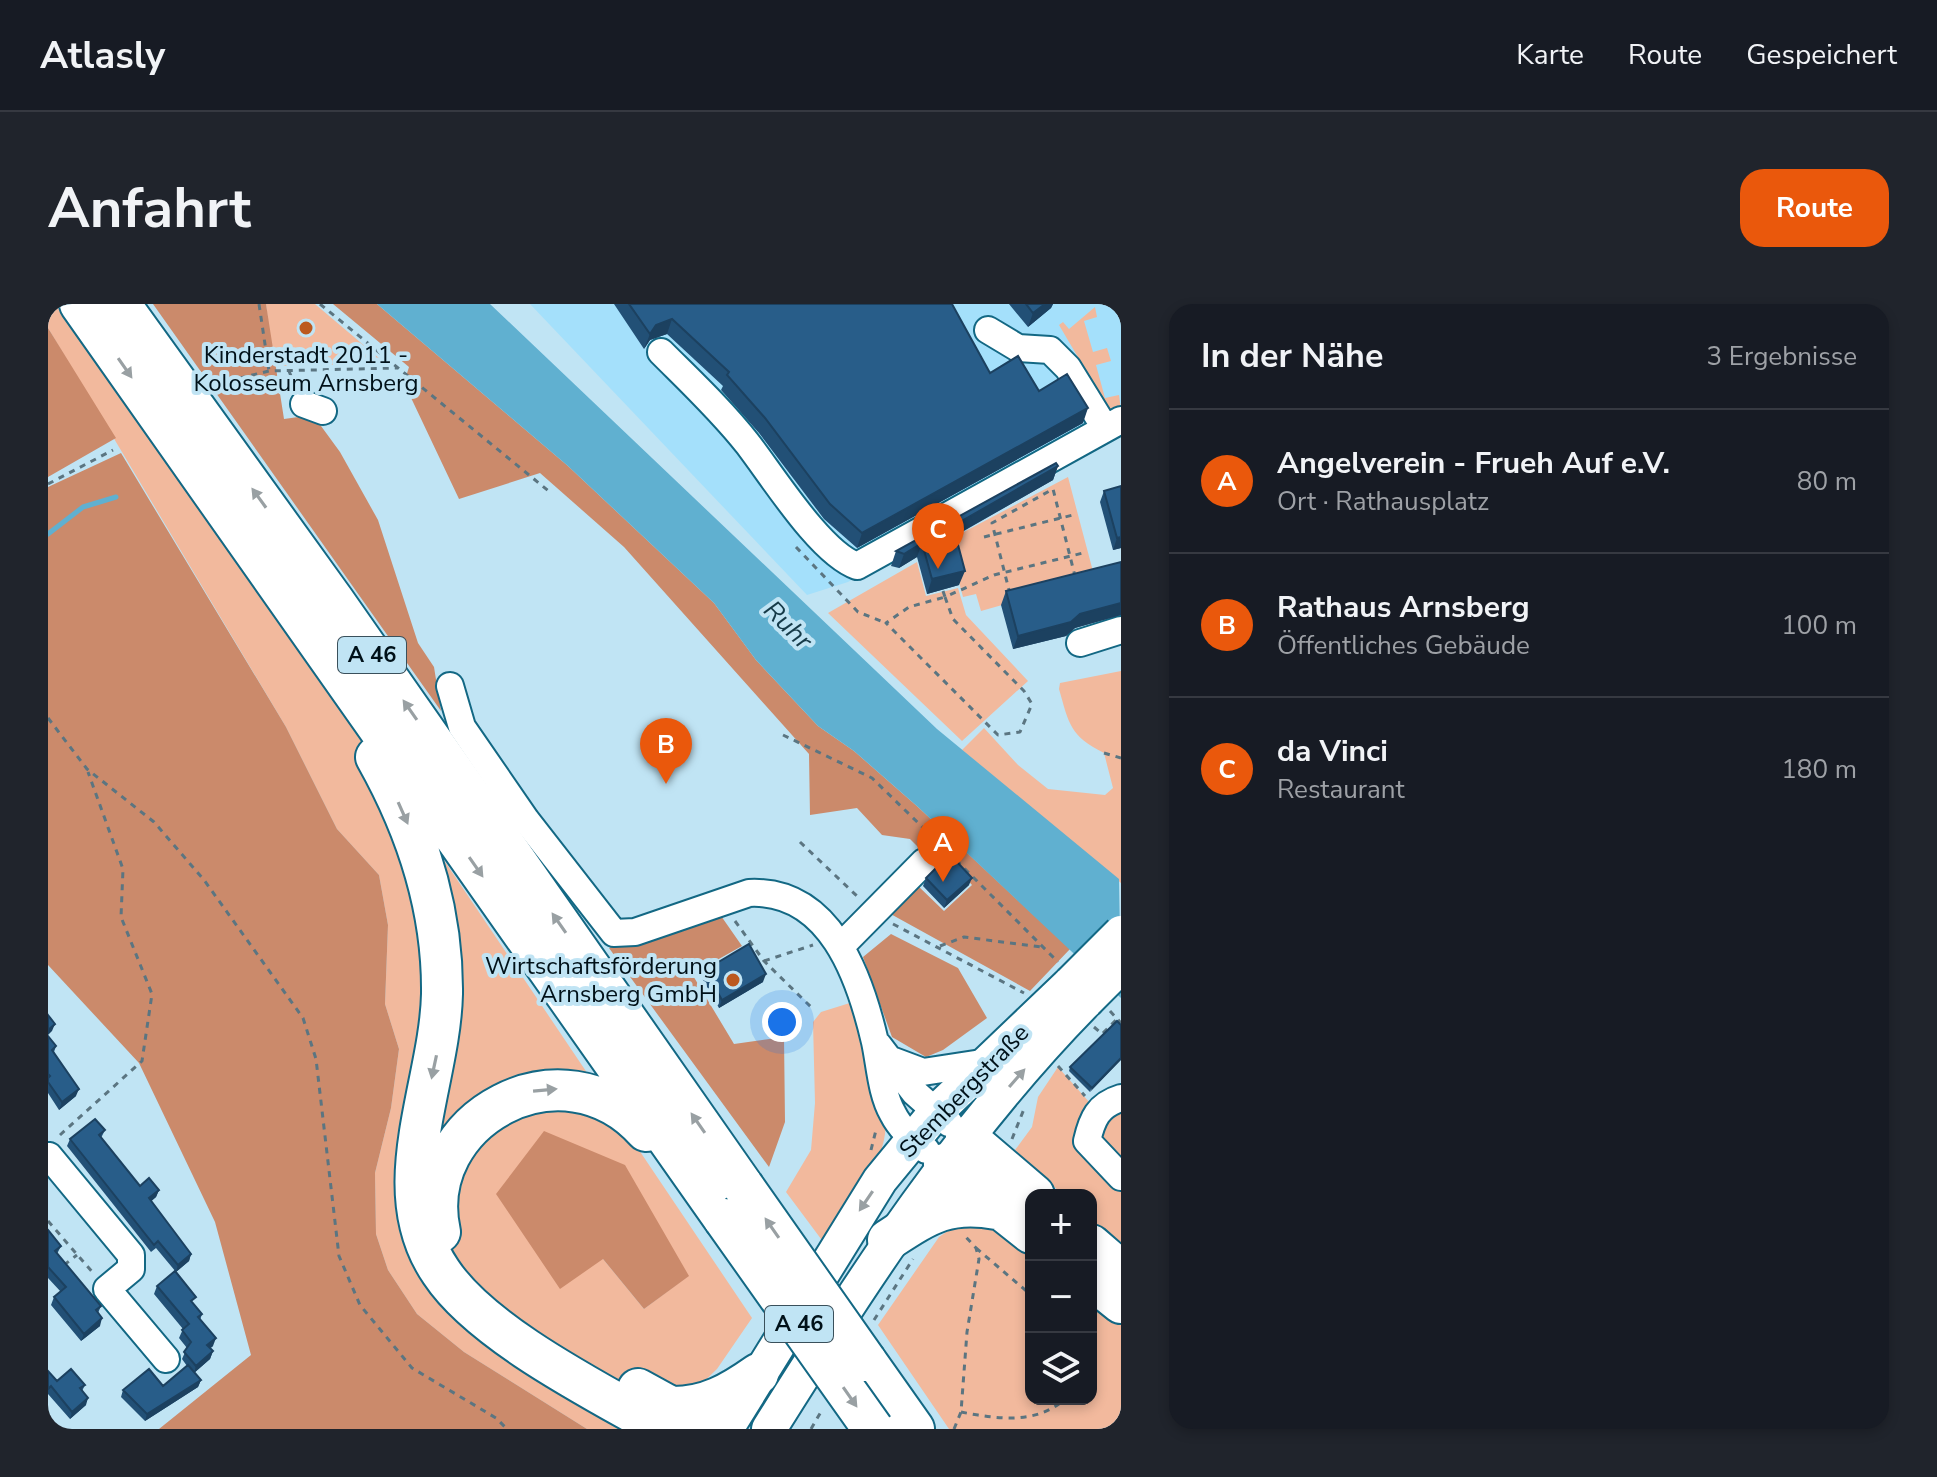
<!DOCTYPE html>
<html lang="de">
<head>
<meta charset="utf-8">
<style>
  body { margin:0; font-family:"Nunito Sans",sans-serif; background:#20242c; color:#f1f3f6 }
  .controls { position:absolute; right:24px; bottom:24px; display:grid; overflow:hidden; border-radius:16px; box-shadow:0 4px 12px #0003 }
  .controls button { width:72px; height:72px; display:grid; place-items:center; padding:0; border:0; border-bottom:2px solid #363941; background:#171b24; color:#f1f3f6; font:40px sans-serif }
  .you { position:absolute; left:734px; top:718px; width:28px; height:28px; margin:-20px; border:6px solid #fff; border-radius:50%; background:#1a73e8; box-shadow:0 0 0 12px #1a73e833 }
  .badge { display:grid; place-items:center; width:52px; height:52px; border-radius:50%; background:#ea580c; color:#fff; font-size:26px; font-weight:700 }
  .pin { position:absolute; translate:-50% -66px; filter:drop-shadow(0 2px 4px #0008) }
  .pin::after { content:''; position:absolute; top:42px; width:28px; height:24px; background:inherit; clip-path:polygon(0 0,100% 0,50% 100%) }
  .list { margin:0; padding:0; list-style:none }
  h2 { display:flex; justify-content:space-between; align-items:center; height:104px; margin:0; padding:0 32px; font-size:34px }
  h2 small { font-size:26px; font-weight:400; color:#9ea1a6 }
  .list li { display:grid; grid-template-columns:52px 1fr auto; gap:24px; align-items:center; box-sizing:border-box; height:144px; padding:0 32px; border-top:2px solid #363941 }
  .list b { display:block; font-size:30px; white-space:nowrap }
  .list p { margin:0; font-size:26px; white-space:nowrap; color:#9ea1a6 }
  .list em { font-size:26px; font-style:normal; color:#9ea1a6 }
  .icon { flex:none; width:44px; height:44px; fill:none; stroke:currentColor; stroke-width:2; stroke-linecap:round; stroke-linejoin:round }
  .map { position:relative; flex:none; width:1073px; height:1125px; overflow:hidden; border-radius:24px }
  header { display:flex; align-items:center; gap:48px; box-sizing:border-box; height:112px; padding:0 40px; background:#171b24; border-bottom:2px solid #363941 }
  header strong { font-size:38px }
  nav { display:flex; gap:44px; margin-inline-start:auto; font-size:28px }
  .intro { display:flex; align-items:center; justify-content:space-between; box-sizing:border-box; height:192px; padding:0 48px }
  h1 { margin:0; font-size:56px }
  .button { padding:20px 36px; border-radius:24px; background:#ea580c; color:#fff; font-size:28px; font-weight:700 }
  main { display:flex; gap:48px; padding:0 48px }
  aside { flex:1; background:#171b24; border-radius:24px; box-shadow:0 4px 12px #0003 }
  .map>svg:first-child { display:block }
  .built { fill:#a4e0fb }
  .green { fill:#f2b99d; fill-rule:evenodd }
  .forest { fill:#cb8a6b }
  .water { fill:#60b0d0 }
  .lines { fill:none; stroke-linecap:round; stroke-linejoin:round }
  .stream { stroke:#60b0d0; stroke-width:5 }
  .minor-casing { stroke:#136884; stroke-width:30 }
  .major-casing { stroke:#136884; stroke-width:38 }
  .highway-casing { stroke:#136884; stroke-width:44 }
  .path { stroke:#5b7581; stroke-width:3; stroke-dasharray:6 6; stroke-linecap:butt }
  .minor { stroke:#fff; stroke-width:26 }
  .major { stroke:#fff; stroke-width:34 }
  .highway { stroke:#fff; stroke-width:40 }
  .major-bridge-casing { stroke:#136884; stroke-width:38; stroke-linecap:butt }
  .highway-bridge-casing { stroke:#136884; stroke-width:44; stroke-linecap:butt }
  .major-bridge { stroke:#fff; stroke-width:34 }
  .highway-bridge { stroke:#fff; stroke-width:40 }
  .wall { fill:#225076 }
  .shaded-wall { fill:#1c4160 }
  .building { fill:#285d89; stroke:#1c4160; stroke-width:2 }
  .oneway { fill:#99a0a3 }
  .poi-dot { fill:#bc591f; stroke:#c0e4f4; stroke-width:3 }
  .labels { text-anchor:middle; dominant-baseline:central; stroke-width:8; stroke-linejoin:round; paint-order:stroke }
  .shield { fill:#c0e4f4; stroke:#3a505b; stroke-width:2 }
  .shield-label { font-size:22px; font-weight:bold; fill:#001119 }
  .poi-label { font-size:24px; fill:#001119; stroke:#c0e4f4 }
  .street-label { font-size:24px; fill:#001119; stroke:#c0e4f4 }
  .water-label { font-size:26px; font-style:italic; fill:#153a48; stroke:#c0e4f4 }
</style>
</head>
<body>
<header>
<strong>Atlasly</strong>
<nav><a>Karte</a><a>Route</a><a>Gespeichert</a></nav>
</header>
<div class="intro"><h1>Anfahrt</h1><a class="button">Route</a></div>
<main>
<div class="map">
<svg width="1073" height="1125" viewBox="0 0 1073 1125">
  <rect width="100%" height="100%" fill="#c0e4f4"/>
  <path class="built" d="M482 0H1073V124L800 278 759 291Z"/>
  <path class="green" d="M0 0H7L375 525 704 1014 669 1065 642 1091 626 1125H539L416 1048 369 1010 340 966 328 930 327 869 343 804 351 745 337 700 340 621 331 571 289 525 238 423 0 24ZM555 955 640 972 596 1005Z
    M218 0H267L338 60 225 62Z
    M1047 3 1049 13 1036 17 1045 48 1059 44 1063 57 1048 61 1057 94 1071 91 1073 106 1064 111 1011 21 1015 18 1021 25Z
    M1020 173 1047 275 933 307 928 290 915 293 903 248 895 239Z
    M869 258 878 292 910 284 918 311 980 377 914 437 780 309Z
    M1073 367V579L914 446 936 424 970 461 1000 485 1057 491 1065 484 1056 449C1022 432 1021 420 1011 385L1012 379Z
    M805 698C816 735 841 793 837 830 832 868 796 907 776 939L738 888 763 846 767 799 765 718 773 708Z
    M1010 763 1050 808 1064 801 1073 809V941L1043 915V891H1015L967 846 984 823 990 793Z
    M937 920 983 939V1095H1043V987L1073 1012V1125H901L830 1021 891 933 904 924Z"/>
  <path class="forest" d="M105 0H218L236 115 265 111 292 148 330 216 370 339 386 363 393 407Z
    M285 0H329L520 162 666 299 708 356 770 422 806 447 870 503 1022 645 982 687 839 608 867 579 896 607 924 581 895 549 879 552 862 535 834 531 809 504 762 511 761 450 576 243 492 169 411 195 356 79 361 63Z
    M0 24 68 134 0 173Z
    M73 149 238 423 289 525 331 571 340 621 337 700 351 745 343 804 327 869 328 930 340 966 369 1010 416 1048 539 1125H111L203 1051 167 918 91 759 0 661V183Z
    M671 609 694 642 644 670 686 740 736 733 737 818 721 863 561 644Z
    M843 630 910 664 939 714 895 746 878 753 844 733 815 653Z
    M496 827 577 861 641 972 596 1005 555 955 512 985 448 890Z"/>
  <path class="water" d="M329 0H442L889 425 1071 575 1073 694 870 503 806 447 770 422 708 356 666 299 520 162Z"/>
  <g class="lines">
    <path class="stream" d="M0 230 35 203 68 193"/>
    <defs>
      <path id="minor" d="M940 26 970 44 1002 46 1020 64 1057 124
        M613 48C642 77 673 106 699 139 724 171 772 249 809 262L1073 116
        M256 100 275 107
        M1032 339 1073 326
        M402 382 414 423 478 516 566 629 587 628 701 589C782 585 812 673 827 738 832 761 833 789 845 810 852 824 865 836 878 846
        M793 642 876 558
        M831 742 866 788 901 819
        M843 756 875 768 940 758
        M1073 794C1050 801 1044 815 1039 837L1073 873
        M1 852 83 951V965L59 985 118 1055"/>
      <path id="major" d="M678 1125 832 876 888 808 1023 679
        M721 1125C816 973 912 825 1038 697"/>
      <path id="highway" d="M32 0 676 915
        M72 0 286 297 695 882
        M328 453C369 526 395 607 394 690 392 781 336 885 393 968 434 1030 550 1088 615 1125
        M918 833 986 891
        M896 860 983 929
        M392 928C367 815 515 734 598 827
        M840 936C880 910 900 896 949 905
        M1043 941 1073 967
        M1043 975 1073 999
        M818 1057 866 1125
        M590 1085 663 1125
        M625 1103C659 1103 683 1089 710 1070"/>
    </defs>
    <use href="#minor" class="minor-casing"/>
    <use href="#major" class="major-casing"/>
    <use href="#highway" class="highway-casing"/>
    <path class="path" d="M211 0 221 67
      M272 0 503 189
      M241 67 247 82
      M180 77 221 67 350 64
      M0 180 65 146
      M936 233 1025 211
      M748 243 810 308 838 319
      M895 287 897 293 946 271 1035 249
      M962 290 944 219 1005 185 1027 272
      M897 293 905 315 976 387 984 400 972 428 950 431 838 319 861 303Z
      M0 414 39 465 106 518 156 576 255 714 268 755 291 952 312 1001 364 1064 448 1114 459 1125
      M735 431 824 474 897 545
      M1056 449 1073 454
      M752 538 810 593
      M908 556 1010 658
      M687 617 716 657 764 704
      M845 620 976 689
      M892 642 916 633 993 643
      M716 657 765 641
      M1062 707 1073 719
      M1046 723 1054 730 1069 715
      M1010 762 1037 792
      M12 831 94 757 104 690 73 613 75 565 40 468
      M964 835 976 805
      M823 846 828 826
      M0 917 46 970
      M928 944 983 991
      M16 961 29 951
      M826 1016 865 955
      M913 1108C949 1115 988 1121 1017 1095
      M763 1125 774 1106
      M906 1125 913 1108 919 1028 931 955 928 944 917 932"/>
    <use href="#minor" class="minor"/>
    <use href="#major" class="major"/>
    <use href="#highway" class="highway"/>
    <defs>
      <path id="major-bridge" d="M1023 679 1073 629
        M1038 697 1073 662"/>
      <path id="highway-bridge" d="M695 882 818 1057
        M676 915 825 1125"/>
    </defs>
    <use href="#major-bridge" class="major-bridge-casing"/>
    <use href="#highway-bridge" class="highway-bridge-casing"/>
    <use href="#major-bridge" class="major-bridge"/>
    <use href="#highway-bridge" class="highway-bridge"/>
  </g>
  <path class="wall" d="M566 0H904L942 69 991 87 1035 119 809 244 776 215 711 129 673 86 675 82 619 30 602 36 596 45Z
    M961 0H1005L1003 4 980 23Z
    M1010 162 1005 176 907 232 911 281 879 290 869 253 851 264 843 262 848 247Z
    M1073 182V244L1065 246 1052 198 1056 187Z
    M1073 258V311L1027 324 1018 332 965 345 953 301 958 287Z
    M878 574 921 581 896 604 875 582Z
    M657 666 715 678 671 704 654 674Z
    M1069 717 1042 788 1021 767 1022 763Z
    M0 732 8 742 6 748 28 792 11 806 0 789Z
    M57 826 53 834 92 882 111 886 108 893 103 897 143 950 141 957 128 968 108 944 103 948 19 842 22 835Z
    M0 926 13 942 9 950 53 1002 50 1009 52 1022 33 1037 3 1001 6 993 13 988 0 974Z
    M109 982 145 1000 154 1010 152 1016 165 1042 162 1044 165 1047 162 1055 146 1069 153 1076 150 1083 97 1117 73 1093 75 1086 115 1082 139 1062 134 1055 139 1044 131 1034 135 1025 106 990Z
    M0 1067 9 1077 37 1081 34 1087 38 1101 22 1115 0 1090Z"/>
  <path class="shaded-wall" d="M997 0H1005L1003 4 980 23 985 9Z
    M624 15 619 30 602 36 596 45 602 30 608 21Z
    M1040 104 1035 119 809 244 814 229Z
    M1010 162 1005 176 899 236 905 222Z
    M1073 233V244L1065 246 1069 234Z
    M874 239 869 253 851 264 856 250Z
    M917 267 911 281 879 290 884 275Z
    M1073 299V311L1027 324 1018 332 965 345 970 332 1032 310Z
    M924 574 921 581 896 604 899 596Z
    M718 670 715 678 671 704 674 696Z
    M7 720 4 727 0 731V726Z
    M1073 754V756L1042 788 1044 784Z
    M31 785 28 792 11 806 14 798Z
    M111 886 108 893 99 901 101 894Z
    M143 950 141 957 128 968 130 961Z
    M54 1014 52 1022 33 1037 36 1030Z
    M168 1034 165 1042 157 1049 159 1041Z
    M165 1047 162 1055 146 1069 148 1062Z
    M153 1076 150 1083 97 1117 99 1110Z
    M40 1094 38 1101 22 1115 24 1108Z"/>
  <path class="building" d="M581 0H904L942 69 970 52 991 87 1019 70 1040 104 814 229 782 200 717 114 679 71 681 68 624 15 608 21 602 30Z
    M978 0H997L985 9Z
    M1008 159 1010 162 905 222 917 267 884 275 874 239 856 250 848 247Z
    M1073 182V233L1069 234 1056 187Z
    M1073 258V299L1032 310 1023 318 970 332 958 287Z
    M896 544 924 574 899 596 878 574 891 561Z
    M701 640 718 670 674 696 657 666Z
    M0 711 7 720 0 726Z
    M1069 717 1073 721V754L1044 784 1022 763Z
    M0 732 8 742 4 746 31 785 14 798 0 778V774L2 772 0 770Z
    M47 815 57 826 51 831 92 882 101 874 111 886 101 894 143 950 130 961 110 937 106 941 22 835Z
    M0 926 13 942 7 947 53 1002 48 1006 54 1014 36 1030 6 993 18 983 0 963Z
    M127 967 148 993 143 997 154 1010 150 1013 168 1034 159 1041 165 1047 148 1062 136 1048 143 1038 134 1026 141 1020 109 982Z
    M140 1061 153 1076 99 1110 75 1086 101 1065 115 1082Z
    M23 1065 37 1081 32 1084 40 1094 24 1108 3 1082 0 1085V1067L9 1077Z"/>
  <defs><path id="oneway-solid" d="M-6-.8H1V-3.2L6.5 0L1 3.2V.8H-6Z" transform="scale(2)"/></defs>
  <g class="oneway">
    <use href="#oneway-solid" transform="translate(77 64) rotate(55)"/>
    <use href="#oneway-solid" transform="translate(211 194) rotate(-126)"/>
    <use href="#oneway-solid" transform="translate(362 406) rotate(-125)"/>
    <use href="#oneway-solid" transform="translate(355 509) rotate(66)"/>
    <use href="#oneway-solid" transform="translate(428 563) rotate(55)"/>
    <use href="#oneway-solid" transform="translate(511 619) rotate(-125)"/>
    <use href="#oneway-solid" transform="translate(386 763) rotate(102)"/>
    <use href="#oneway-solid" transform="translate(969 774) rotate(-49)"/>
    <use href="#oneway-solid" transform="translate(497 786) rotate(-5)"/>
    <use href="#oneway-solid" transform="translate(650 819) rotate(-125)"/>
    <use href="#oneway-solid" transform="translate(818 897) rotate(124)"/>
    <use href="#oneway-solid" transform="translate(724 924) rotate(-125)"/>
    <use href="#oneway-solid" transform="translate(802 1093) rotate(55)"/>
  </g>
  <g class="poi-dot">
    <circle cx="258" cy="24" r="8"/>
    <circle cx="685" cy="676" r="8"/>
  </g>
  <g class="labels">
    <g class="shield">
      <rect x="290" y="333" width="68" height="36" rx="6"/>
      <rect x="717" y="1002" width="68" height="36" rx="6"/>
    </g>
    <g class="shield-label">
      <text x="324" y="351">A 46</text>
      <text x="751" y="1020">A 46</text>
    </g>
    <g class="poi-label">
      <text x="258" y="51">Kinderstadt 2011 -<tspan x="258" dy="28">Kolosseum Arnsberg</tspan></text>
      <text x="669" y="662" text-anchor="end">Wirtschaftsförderung<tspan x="669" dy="28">Arnsberg GmbH</tspan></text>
    </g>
    <g class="street-label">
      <text transform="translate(916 787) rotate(-46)">Stembergstraße</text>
    </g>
    <g class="water-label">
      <text transform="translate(740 321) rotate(45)">Ruhr</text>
    </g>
  </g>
</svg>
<div class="controls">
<button>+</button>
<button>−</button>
<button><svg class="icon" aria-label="layers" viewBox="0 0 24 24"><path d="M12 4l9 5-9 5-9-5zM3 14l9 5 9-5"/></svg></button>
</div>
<div class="you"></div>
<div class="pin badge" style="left:895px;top:578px">A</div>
<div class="pin badge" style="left:618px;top:480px">B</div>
<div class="pin badge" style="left:890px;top:265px">C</div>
</div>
<aside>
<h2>In der Nähe<small>3 Ergebnisse</small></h2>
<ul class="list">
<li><span class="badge">A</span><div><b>Angelverein - Frueh Auf e.V.</b><p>Ort · Rathausplatz</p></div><em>80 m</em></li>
<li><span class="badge">B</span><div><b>Rathaus Arnsberg</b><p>Öffentliches Gebäude</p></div><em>100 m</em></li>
<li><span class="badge">C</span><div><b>da Vinci</b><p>Restaurant</p></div><em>180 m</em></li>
</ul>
</aside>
</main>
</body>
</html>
